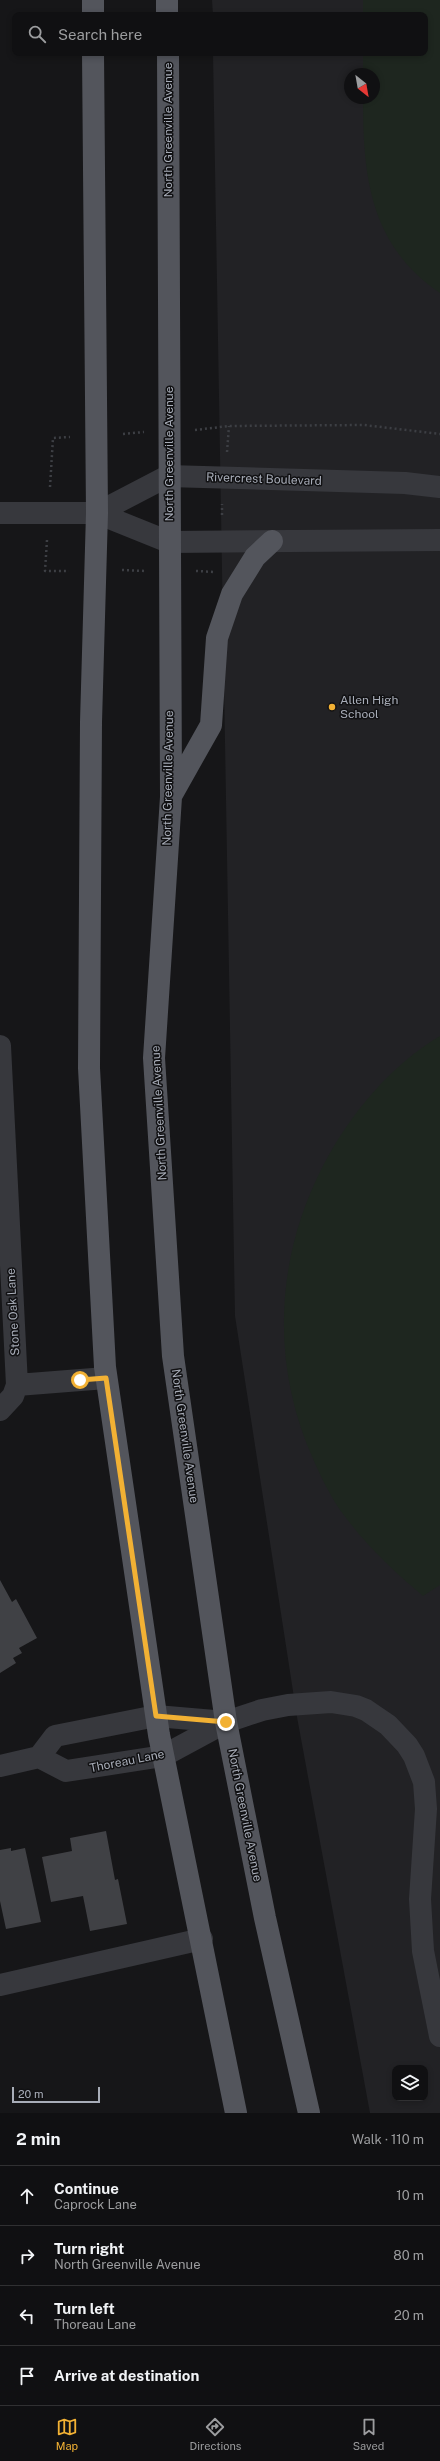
<!DOCTYPE html>
<html lang="en">
<head>
<meta charset="utf-8">
<style>
  body { margin:0; font-family:"Public Sans",sans-serif; background:#1e1e20; color:#f1f3f6 }
  .controls { position:absolute; right:12px; bottom:12px; display:grid; overflow:hidden; border-radius:8px; box-shadow:0 2px 6px #0003 }
  .controls button { width:36px; height:36px; display:grid; place-items:center; padding:0; border:0; border-bottom:1px solid #303032; background:#101012; color:#f1f3f6; font:20px sans-serif }
  .compass { position:absolute; left:344px; top:68px; width:36px; height:36px; border-radius:50%; background:#101012; box-shadow:0 2px 6px #0003; rotate:149deg }
  .scale { position:absolute; left:12px; bottom:10px; width:88px; box-sizing:border-box; padding-left:4px; border:2px solid #a8adb8; border-top:0; font-size:11px; line-height:14px; white-space:nowrap; color:#a8adb8; -webkit-text-stroke:3px #111113; paint-order:stroke }
  .stop { position:absolute; width:12px; height:12px; margin:-9px; border:3px solid #f2b134; border-radius:50%; background:#fff }
  .stop.end { background:#f2b134; border-color:#fff; box-shadow:0 1px 4px #0008 }
  .list { margin:0; padding:0; list-style:none }
  h2 { display:flex; justify-content:space-between; align-items:center; height:52px; margin:0; padding:0 16px; font-size:17px }
  h2 small { font-size:13px; font-weight:400; color:#9c9d9f }
  .list li { display:grid; grid-template-columns:26px 1fr auto; gap:12px; align-items:center; box-sizing:border-box; height:60px; padding:0 16px; border-top:1px solid #303032 }
  .list b { display:block; font-size:15px; white-space:nowrap }
  .list p { margin:0; font-size:13px; white-space:nowrap; color:#9c9d9f }
  .list em { font-size:13px; font-style:normal; color:#9c9d9f }
  .icon { flex:none; width:22px; height:22px; fill:none; stroke:currentColor; stroke-width:2; stroke-linecap:round; stroke-linejoin:round }
  .map { position:relative; flex:none; width:440px; height:2113px; overflow:hidden }
  .search { position:absolute; background:#101012; box-shadow:0 2px 6px #0003; left:12px; right:12px; top:12px; height:44px; display:flex; align-items:center; gap:10px; box-sizing:border-box; padding:0 14px; border-radius:8px; color:#9c9d9f; font-size:15px }
  .sheet { height:292px; background:#101012 }
  nav { display:flex; justify-content:space-around; align-items:center; box-sizing:border-box; height:56px; border-top:1px solid #303032; background:#101012; font-size:11px; color:#9c9d9f }
  nav a { display:grid; justify-items:center; gap:2px }
  nav .on { color:#f2b134 }
  .map>svg:first-child { display:block }
  .built { fill:#222225; fill-rule:evenodd }
  .green { fill:#1e261f }
  .building { fill:#404145 }
  .lines { fill:none; stroke-linecap:round; stroke-linejoin:round }
  .path { stroke:#3d3f44; stroke-width:2.5; stroke-dasharray:2 3; stroke-linecap:butt }
  .minor { stroke:#37383d; stroke-width:22 }
  .major { stroke:#53555c; stroke-width:22 }
  .route { stroke:#f2b134; stroke-width:5 }
  .poi-dot { fill:#f2b134; stroke:#111113; stroke-width:1.5 }
  .labels { text-anchor:middle; dominant-baseline:central; stroke-width:3; stroke-linejoin:round; paint-order:stroke }
  .street-label { font-size:12px; fill:#a8adb8; stroke:#111113 }
  .poi-label { font-size:12px; fill:#a8adb8; stroke:#111113; text-anchor:start }
</style>
</head>
<body>
<div class="map">
<svg width="440" height="2113" viewBox="0 0 440 2113">
  <rect width="100%" height="100%" fill="#161618"/>
  <path class="built" d="M212 0H440V2113H370L297 1717 235 1316 213 53H425V15H213ZM350 74H374V98H350ZM395 2068H425V2098H395Z"/>
  <path class="green" d="M363 0H440V293C369 245 363 175 363 98H374V74H363V53H425V15H363Z
    M440 1036V1585L423 1596C392 1570 364 1543 340 1510 330 1495 321 1477 314 1461 270 1365 275 1257 324 1164 351 1113 390 1066 440 1036Z"/>
  <path class="building" d="M0 1580 12 1602 16 1599 37 1638 19 1648 22 1653 13 1658 16 1663 0 1673Z
    M106 1831 115 1880 118 1879 127 1924 90 1931 83 1896 51 1902 42 1857 72 1851 70 1838Z
    M11 1848V1851L25 1848 41 1922 6 1929 0 1901V1850Z"/>
  <g class="lines">
    <path class="path" d="M195 430 229 426 364 425 440 434
      M123 434 144 432
      M227 452 229 426
      M50 487 53 438 70 437
      M222 515V504
      M47 540 45 571H69
      M122 570 145 571
      M196 571 215 572"/>
    <path class="minor" d="M0 513H97L169 542 440 540
      M97 513 168 476 405 483 440 487
      M0 1046 17 1385
      M0 1410 13 1396 17 1385 106 1378
      M39 1757 55 1736 156 1716 226 1722
      M0 1766 39 1757 66 1771 163 1756 226 1722 262 1710 288 1705 331 1702 356 1706 366 1710 388 1725 407 1745 414 1756 424 1782 426 1809 420 1899 423 1951 440 2036
      M0 1985 202 1939"/>
    <path class="major" d="M93 0V15
      M167 0V15
      M93 53 97 513 91 722 89 1068 105 1367 159 1735 236 2113
      M168 53 171 797 154 1058 173 1356 226 1722 265 1918 309 2113
      M171 796 211 725 217 638 232 594 255 557 272 541"/>
  </g>
  <g class="lines">
    <path class="route" d="M80 1380 106 1378 156 1716 226 1722"/>
  </g>
  <circle class="poi-dot" cx="332" cy="707" r="4"/>
  <g class="labels">
    <g class="street-label">
      <text transform="translate(168 130) rotate(-90)">North Greenville Avenue</text>
      <text transform="translate(169 454) rotate(-90)">North Greenville Avenue</text>
      <text transform="translate(264 479) rotate(2)">Rivercrest Boulevard</text>
      <text transform="translate(168 778) rotate(-89)">North Greenville Avenue</text>
      <text transform="translate(159 1113) rotate(-93)">North Greenville Avenue</text>
      <text transform="translate(13 1312) rotate(-93)">Stone Oak Lane</text>
      <text transform="translate(185 1436) rotate(82)">North Greenville Avenue</text>
      <text transform="translate(127 1761) rotate(-11)">Thoreau Lane</text>
      <text transform="translate(245 1815) rotate(79)">North Greenville Avenue</text>
    </g>
    <g class="poi-label">
      <text x="340" y="700">Allen High<tspan x="340" dy="14">School</tspan></text>
    </g>
  </g>
</svg>
<div class="controls">
<button><svg class="icon" aria-label="layers" viewBox="0 0 24 24"><path d="M12 4l9 5-9 5-9-5zM3 14l9 5 9-5"/></svg></button>
</div>
<svg class="compass" viewBox="-18 -18 36 36"><path d="M0-13l5 13h-10z" fill="#e53935"/><path d="M0 13l5-13h-10z" fill="#9c9d9f"/></svg>
<div class="scale">20 m</div>
<div class="stop" style="left:80px;top:1380px"></div>
<div class="stop end" style="left:226px;top:1722px"></div>
<div class="search"><svg class="icon" aria-label="search" viewBox="0 0 24 24"><circle cx="10" cy="10" r="6"/><path d="M15 15l6 6"/></svg>Search here</div>
</div>
<section class="sheet">
<h2>2 min<small>Walk · 110 m</small></h2>
<ul class="list">
<li><svg class="icon" aria-label="ahead" viewBox="0 0 24 24"><path d="M12 20V5M6 11l6-6 6 6"/></svg><div><b>Continue</b><p>Caprock Lane</p></div><em>10 m</em></li>
<li><svg class="icon" aria-label="right" viewBox="0 0 24 24"><path d="M7 20v-9h11M14 6l5 5-5 5"/></svg><div><b>Turn right</b><p>North Greenville Avenue</p></div><em>80 m</em></li>
<li><svg class="icon" aria-label="left" viewBox="0 0 24 24"><path d="M17 20v-9H6M10 6l-5 5 5 5"/></svg><div><b>Turn left</b><p>Thoreau Lane</p></div><em>20 m</em></li>
<li><svg class="icon" aria-label="arrive" viewBox="0 0 24 24"><path d="M6 21V4h12l-3 4 3 4H6"/></svg><div><b>Arrive at destination</b></div></li>
</ul>
</section>
<nav>
<a class="on"><svg class="icon" aria-label="map" viewBox="0 0 24 24"><path d="M3 6l6-2 6 2 6-2v14l-6 2-6-2-6 2zM9 4v14M15 6v14"/></svg>Map</a>
<a><svg class="icon" aria-label="directions" viewBox="0 0 24 24"><path d="M12 3l9 9-9 9-9-9zM9 14v-3h6M13 9l2 2-2 2"/></svg>Directions</a>
<a><svg class="icon" aria-label="saved" viewBox="0 0 24 24"><path d="M7 4h10v16l-5-4-5 4z"/></svg>Saved</a>
</nav>
</body>
</html>
